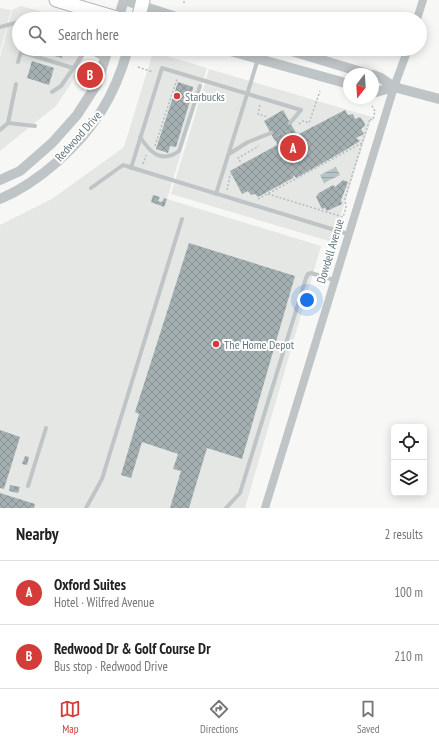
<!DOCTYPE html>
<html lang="en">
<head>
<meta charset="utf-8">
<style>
  body { margin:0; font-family:"PT Sans Narrow",sans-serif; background:#f6f6f6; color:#222 }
  .controls { position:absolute; right:12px; bottom:12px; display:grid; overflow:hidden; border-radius:6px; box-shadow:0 2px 10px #0003 }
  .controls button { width:36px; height:36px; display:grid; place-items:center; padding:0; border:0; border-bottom:1px solid #e0e0e0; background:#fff; color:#222; font:20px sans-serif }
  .compass { position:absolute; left:343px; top:68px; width:36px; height:36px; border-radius:50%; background:#fff; box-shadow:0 2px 10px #0003; rotate:197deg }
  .you { position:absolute; left:307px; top:300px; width:14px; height:14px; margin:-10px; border:3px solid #fff; border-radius:50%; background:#1a73e8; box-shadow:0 0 0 6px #1a73e833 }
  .badge { display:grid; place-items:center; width:26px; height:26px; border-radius:50%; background:#d33c39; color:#fff; font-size:13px; font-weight:700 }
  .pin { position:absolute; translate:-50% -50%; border:2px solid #fff; box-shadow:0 1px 4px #0006 }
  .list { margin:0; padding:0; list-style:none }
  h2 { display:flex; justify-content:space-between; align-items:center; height:52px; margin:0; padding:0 16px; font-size:17px }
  h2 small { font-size:13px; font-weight:400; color:#767676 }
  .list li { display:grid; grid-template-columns:26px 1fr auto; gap:12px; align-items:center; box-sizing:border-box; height:64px; padding:0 16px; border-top:1px solid #e0e0e0 }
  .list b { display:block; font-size:15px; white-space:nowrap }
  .list p { margin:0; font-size:13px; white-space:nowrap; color:#767676 }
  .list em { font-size:13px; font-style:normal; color:#767676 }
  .icon { flex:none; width:22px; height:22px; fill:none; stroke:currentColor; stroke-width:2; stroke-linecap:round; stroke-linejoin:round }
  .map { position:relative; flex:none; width:439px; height:508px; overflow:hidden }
  .search { position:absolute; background:#fff; box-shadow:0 2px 10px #0003; left:12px; right:12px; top:12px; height:44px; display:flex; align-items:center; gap:10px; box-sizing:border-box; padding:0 14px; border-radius:22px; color:#767676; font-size:15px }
  .sheet { height:180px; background:#fff }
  nav { display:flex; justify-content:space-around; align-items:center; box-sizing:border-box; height:56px; border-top:1px solid #e0e0e0; background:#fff; font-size:11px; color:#767676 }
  nav a { display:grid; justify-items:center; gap:2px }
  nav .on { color:#d33c39 }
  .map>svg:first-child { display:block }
  .built { fill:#e5e7e5 }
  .water { fill:url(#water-rules) }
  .building { fill:url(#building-cross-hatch) }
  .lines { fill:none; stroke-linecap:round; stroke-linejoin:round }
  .primary-casing { stroke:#b2b8ba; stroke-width:15 }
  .path { stroke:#b7bbbd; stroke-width:1.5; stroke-dasharray:2 2; stroke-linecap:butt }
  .service { stroke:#bfc4c6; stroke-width:4 }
  .minor { stroke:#bfc4c6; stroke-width:8 }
  .tertiary { stroke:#bfc4c6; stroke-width:10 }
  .primary { stroke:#fff; stroke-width:13 }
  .poi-dot { fill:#d33c39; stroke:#fff; stroke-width:1.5 }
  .labels { text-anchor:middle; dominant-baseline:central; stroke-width:4; stroke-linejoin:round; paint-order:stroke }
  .poi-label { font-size:12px; fill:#65787d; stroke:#fff; text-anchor:start }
  .street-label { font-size:12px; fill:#65787d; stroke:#fff }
</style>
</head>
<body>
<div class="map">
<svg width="439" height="508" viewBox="0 0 439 508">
  <defs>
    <pattern id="water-rules" width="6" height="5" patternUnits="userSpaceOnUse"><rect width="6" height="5" fill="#b6c4c5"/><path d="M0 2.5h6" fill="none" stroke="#98a4a5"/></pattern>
    <pattern id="building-cross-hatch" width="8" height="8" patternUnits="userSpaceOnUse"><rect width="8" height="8" fill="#a4afb1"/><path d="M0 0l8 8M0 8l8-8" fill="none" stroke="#899395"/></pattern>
  </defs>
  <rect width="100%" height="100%" fill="#f7f7f5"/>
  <path class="built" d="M21 6 67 19H19V49H87L79 71 56 106 0 151V57L12 10Z
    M0 8 11 10 0 52Z
    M153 52 207 68 167 199 321 246 245 508H0V225L52 199 124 147Z
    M209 69 372 117 332 242 171 194Z"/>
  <path class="water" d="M336 167 340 175 324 183 320 175Z"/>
  <path class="building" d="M31 49H64L62 58Z
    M32 61 54 68 49 85 27 78Z
    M178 82 193 87 192 94 194 96 192 101H190L176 147 170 146 168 153 156 149Z
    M283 110 297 135 345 110 348 115 353 114 355 119 360 117 364 122 365 126 361 129 364 134 356 138 360 141 344 151 296 178 294 175 293 178 258 197 255 194 251 195 248 191 242 194 230 171 277 145 276 140 275 141 264 121Z
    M343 180 348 182 341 200 342 204 327 211 325 208 322 209 316 197 319 193 333 185 335 187Z
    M153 195 160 197 158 201 162 202 164 198 167 199 164 207 151 202Z
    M189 243 295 276 242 459 207 448 189 508H170L181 471 173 469 178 454 142 442 131 478 121 475 139 414 135 412Z
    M0 430 20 437 4 489 0 488Z
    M25 456 29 457 27 465 22 464Z
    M10 485 20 487 18 493 9 491Z
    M0 493 35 504 34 508H0Z"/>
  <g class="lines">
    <defs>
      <path id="primary" d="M56 0 120 19
        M138 19 143 0"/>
    </defs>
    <use href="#primary" class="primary-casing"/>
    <path class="path" d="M184 3V0
      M138 67 153 72
      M79 73 87 79
      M260 105 258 114 268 117
      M299 124 303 121 309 123 320 91
      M278 136 288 130
      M155 146 177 79
      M143 164 146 155
      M227 190 230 175 243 166 238 158 259 146
      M268 194 343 217 346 208 345 199 362 143
      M258 199 362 143 370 119 373 120 375 111 372 106"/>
    <path class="service" d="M30 19 38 17 47 19
      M0 27 19 22
      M85 49 105 60
      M21 52 73 68
      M18 62 22 49
      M52 92 61 86 85 51 79 49
      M8 123 35 126
      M0 130 8 123 16 84
      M140 137C150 152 161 164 179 151L200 86
      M229 154 248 142 271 133
      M131 168 162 68 301 110 290 123
      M91 188 123 165 348 234
      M216 194 258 59
      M28 486 46 428
      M86 508 102 479 182 219
      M226 508 240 493 306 278 308 274 311 273 334 280"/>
    <path class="minor" d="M417 19 423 0
      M265 508 394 87 408 49"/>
    <path class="tertiary" d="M118 19 124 0 182 19
      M223 49 349 84
      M285 49 368 74
      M373 75 381 78 394 87 439 99
      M373 91 376 92 394 87
      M0 180 20 171 52 143 77 115 97 84 108 49
      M0 199C38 183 80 146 102 110 114 91 122 70 128 49"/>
    <use href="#primary" class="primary"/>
  </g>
  <g class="poi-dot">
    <circle cx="177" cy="96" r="4"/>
    <circle cx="216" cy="344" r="4"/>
  </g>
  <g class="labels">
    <g class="poi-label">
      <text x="185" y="96">Starbucks</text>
      <text x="224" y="344">The Home Depot</text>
    </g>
    <g class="street-label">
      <text transform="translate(78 136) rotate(-48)">Redwood Drive</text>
      <text transform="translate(330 251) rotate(-73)">Dowdell Avenue</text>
    </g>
  </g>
</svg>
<div class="controls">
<button><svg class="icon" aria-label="locate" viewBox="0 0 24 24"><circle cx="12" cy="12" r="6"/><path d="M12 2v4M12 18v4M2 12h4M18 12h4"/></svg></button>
<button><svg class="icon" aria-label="layers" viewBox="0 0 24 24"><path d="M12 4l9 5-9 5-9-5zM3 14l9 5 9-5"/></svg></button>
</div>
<svg class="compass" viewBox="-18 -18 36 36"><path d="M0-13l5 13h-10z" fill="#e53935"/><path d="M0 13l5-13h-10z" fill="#767676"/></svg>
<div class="you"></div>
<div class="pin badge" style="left:293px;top:148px">A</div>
<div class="pin badge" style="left:90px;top:75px">B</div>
<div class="search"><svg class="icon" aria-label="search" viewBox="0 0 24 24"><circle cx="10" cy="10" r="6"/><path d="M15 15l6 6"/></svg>Search here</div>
</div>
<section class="sheet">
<h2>Nearby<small>2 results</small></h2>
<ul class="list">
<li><span class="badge">A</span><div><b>Oxford Suites</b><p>Hotel · Wilfred Avenue</p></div><em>100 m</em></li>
<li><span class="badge">B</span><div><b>Redwood Dr &amp; Golf Course Dr</b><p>Bus stop · Redwood Drive</p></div><em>210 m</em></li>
</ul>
</section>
<nav>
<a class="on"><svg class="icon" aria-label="map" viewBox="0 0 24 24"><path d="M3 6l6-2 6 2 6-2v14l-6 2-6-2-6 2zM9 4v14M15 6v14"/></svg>Map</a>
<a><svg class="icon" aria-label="directions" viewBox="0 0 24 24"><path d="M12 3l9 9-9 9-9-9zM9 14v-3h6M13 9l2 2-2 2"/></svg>Directions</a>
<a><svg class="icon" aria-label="saved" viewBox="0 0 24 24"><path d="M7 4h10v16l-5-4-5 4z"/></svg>Saved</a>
</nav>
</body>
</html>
